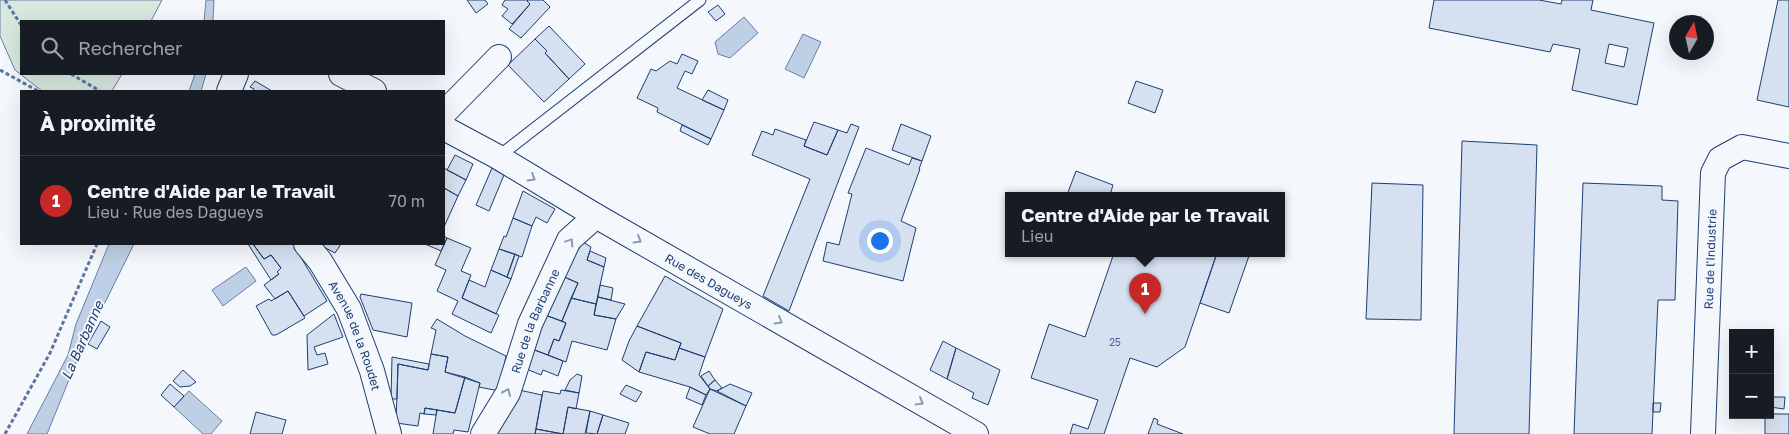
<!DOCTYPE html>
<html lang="fr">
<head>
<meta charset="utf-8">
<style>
  body { margin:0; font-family:"Golos Text",sans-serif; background:#242831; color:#f1f3f6 }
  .controls { position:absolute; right:15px; bottom:15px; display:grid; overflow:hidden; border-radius:0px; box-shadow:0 5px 20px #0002 }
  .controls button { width:45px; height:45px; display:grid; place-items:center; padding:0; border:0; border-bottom:1px solid #363941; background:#171b24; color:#f1f3f6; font:25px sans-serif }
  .compass { position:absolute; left:1669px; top:15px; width:45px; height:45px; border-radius:50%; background:#171b24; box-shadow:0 5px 20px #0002; rotate:9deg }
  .you { position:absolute; left:879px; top:240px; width:18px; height:18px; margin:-12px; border:4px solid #fff; border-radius:50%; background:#1a73e8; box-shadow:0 0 0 8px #1a73e833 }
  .badge { display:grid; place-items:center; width:32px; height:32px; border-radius:50%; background:#c62828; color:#fff; font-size:16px; font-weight:700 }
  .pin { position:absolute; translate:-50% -41px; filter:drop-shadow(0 1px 2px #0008) }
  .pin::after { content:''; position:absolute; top:26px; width:18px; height:15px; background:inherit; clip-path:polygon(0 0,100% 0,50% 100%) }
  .popup { position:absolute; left:1005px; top:192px; width:280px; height:65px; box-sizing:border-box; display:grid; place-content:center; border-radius:0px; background:#171b24; filter:drop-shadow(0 1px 4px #0005); font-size:16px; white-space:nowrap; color:#9ea1a6 }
  .popup b { font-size:19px; color:#f1f3f6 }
  .popup::after { content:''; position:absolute; left:50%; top:100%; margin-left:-10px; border:10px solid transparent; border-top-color:#171b24 }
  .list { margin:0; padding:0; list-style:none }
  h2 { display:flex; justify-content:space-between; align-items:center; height:65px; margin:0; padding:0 20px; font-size:21px }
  h2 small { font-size:16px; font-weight:400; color:#9ea1a6 }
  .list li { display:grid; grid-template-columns:32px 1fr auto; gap:15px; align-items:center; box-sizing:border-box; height:90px; padding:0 20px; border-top:1px solid #363941 }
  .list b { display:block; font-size:19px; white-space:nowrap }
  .list p { margin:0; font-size:16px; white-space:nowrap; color:#9ea1a6 }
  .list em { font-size:16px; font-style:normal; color:#9ea1a6 }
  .icon { flex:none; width:28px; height:28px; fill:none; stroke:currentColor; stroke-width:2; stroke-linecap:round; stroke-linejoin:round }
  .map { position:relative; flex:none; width:1789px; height:434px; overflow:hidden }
  .search { position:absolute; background:#171b24; box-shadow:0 5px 20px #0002; left:20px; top:20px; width:425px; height:55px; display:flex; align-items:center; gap:12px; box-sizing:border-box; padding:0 18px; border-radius:0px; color:#9ea1a6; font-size:19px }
  .panel { position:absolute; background:#171b24; box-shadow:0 5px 20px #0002; left:20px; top:90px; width:425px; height:155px; border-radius:0px }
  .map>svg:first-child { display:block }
  .green { fill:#d7e8df; stroke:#687fa3 }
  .water { fill:#bed0e5; stroke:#687fa3 }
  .building { fill:#d5e0f0; stroke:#1d3f73; fill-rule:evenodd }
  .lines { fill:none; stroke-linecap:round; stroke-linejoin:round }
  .lane-casing { stroke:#1d3f73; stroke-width:13 }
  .street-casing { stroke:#1d3f73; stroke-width:26 }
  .path { stroke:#5e769c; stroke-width:3; stroke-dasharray:4 2.5; stroke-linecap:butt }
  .lane { stroke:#f4f7fb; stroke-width:11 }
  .street { stroke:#f4f7fb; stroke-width:24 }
  .oneway { stroke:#889bb7 }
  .labels { text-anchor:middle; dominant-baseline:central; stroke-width:4; stroke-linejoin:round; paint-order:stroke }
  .number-label { font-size:10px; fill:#4b6792 }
  .street-label { font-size:12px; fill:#1d3f73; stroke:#f4f7fb }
  .water-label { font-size:14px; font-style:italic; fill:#1d3f73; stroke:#f4f7fb }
</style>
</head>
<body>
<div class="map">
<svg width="1789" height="434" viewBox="0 0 1789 434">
  <rect width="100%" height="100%" fill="#f4f7fb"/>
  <path class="green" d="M0 0H162L151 21H21V74H122L112 91H42L15 70 0 36Z"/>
  <path class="water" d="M206 0H214L213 21H204Z
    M744 17 758 33 730 58 718 54 715 42Z
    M803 34 821 42 804 78 785 69Z
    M195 74H206L201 91H189Z
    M109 244H134L79 355 47 434H27L68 355 76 324Z
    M246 267 256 281 223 306 212 290Z
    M189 391 222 421 211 434H203L174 407Z"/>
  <path class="building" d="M467 0H485L488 4 476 13Z
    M505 0H528L527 1 530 4 512 24 502 16 508 9 502 5Z
    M528 0H543L550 7 521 38 509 29 530 4 527 1Z
    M1434 0H1539L1561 4 1562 0H1593L1591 10 1654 23 1637 105 1572 90 1580 49 1553 44 1550 52 1429 28ZM1609 44 1628 48 1624 67 1605 63Z
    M1778 0H1789V107L1757 100Z
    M718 5 725 14 716 21 708 12Z
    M549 26 585 64 569 79 545 53 547 51 535 39Z
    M535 39 547 51 545 53 569 79 544 102 508 65Z
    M682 54 698 61 692 74 685 71 677 88 724 110 711 139 657 112 658 108 637 98 651 69 656 71 670 61 677 64Z
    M255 81 272 91H253L254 89 250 87Z
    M1136 81 1163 90 1155 113 1128 103Z
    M708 90 728 100 724 110 702 100Z
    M814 122 838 130 827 155 804 146Z
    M851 124 859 127 789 311 763 296 810 179 752 155 762 131 773 135 775 129 806 140 804 146 827 155 838 130 847 133Z
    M901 124 931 136 922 161 892 150Z
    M682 125 711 139 708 145 680 131Z
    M1462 141 1537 145 1529 434H1454Z
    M866 148 909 165 912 158 922 161 919 169H920L901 221 916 228 903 281 823 261 827 242 839 245 852 194 848 193Z
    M455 155 473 164 466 180 447 170Z
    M444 168 466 180 458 196 444 188Z
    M492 168 504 175 489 211 476 205Z
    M1076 171 1113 185 1110 195H1067Z
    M1372 183 1423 185 1421 320 1366 319Z
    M1583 183 1662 186V200L1678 201 1675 300H1658L1652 434H1574Z
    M444 188 458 196 444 227Z
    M523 191 555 209 547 223 536 217 532 226 513 218Z
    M513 218 532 226 522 257 499 249 504 236 506 237Z
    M444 236 447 238 441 251 425 244H444Z
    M447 238 471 248 461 271 471 275 462 298 499 315 491 333 452 314 458 301 437 291 446 270 435 265Z
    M583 242 591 247 587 260 604 267 596 304 571 298 578 283 562 276Z
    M248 244H253L264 259 271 255 281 268 277 272 279 274 271 280Z
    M253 244H293L327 301 304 316 288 291 275 299 264 285 279 274 277 272 281 268 271 255 264 259Z
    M318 244H341L335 253Z
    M499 249 515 254 507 277 491 270Z
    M590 251 606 258 604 267 587 260Z
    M1114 253H1217L1185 347 1157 367 1130 358 1104 434H1070L1073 424 1088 429 1098 400 1031 378 1049 324 1085 337Z
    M1217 253H1250L1229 313 1200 303Z
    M515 254 519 256 511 279 507 277Z
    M491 270 511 279 496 314 462 298 469 280 485 287Z
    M562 276 578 283 562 321 545 315Z
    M665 276 723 309 705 357 679 348 681 343 637 326Z
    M600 285 613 288 611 300 598 297Z
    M288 291 305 318 276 335H272L256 306 269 299 271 301Z
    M361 294 412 303 407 337 373 330 360 297Z
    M598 297 625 304 616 319 594 315Z
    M571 298 596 304 594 315 616 319 607 350 572 341 566 362 548 355 554 339 559 341 566 323 562 321Z
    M334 314 343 337 314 347 317 355 325 353 328 364 308 370 307 335Z
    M545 315 566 323 559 341 554 339 548 355 532 349Z
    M437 319 465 336 506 356 499 391 479 387 480 383 445 372 448 357 431 354 436 330 431 328Z
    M101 321 110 327 97 349 88 344Z
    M637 326 681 343 675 360 646 352 639 372 622 360 629 341Z
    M943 341 956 348 947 379 930 370Z
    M679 348 705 357 699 375 710 389 706 395 690 387 639 372 646 352 675 360Z
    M956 348 1000 370 988 405 972 398 974 393 947 379Z
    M532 349 563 361 558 376 543 370 541 375 524 368Z
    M431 354 448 357 445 372 465 377 455 413 425 408 424 414 420 413 418 426 396 423 398 364 428 370Z
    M392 357 429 364 428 370 398 364 397 399H391Z
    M183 370 196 382 190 386 180 387 173 381Z
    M709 371 715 380 708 386 701 376Z
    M577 374 582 376 579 393 565 390 570 380Z
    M465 377 480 383 468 432 454 430 453 434H433L437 410 455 413Z
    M715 380 722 388 717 391 710 389 708 386Z
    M170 384 184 396 174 407 161 395Z
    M730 384 752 393 746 406 717 391Z
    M626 385 642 392 636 402 620 394Z
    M690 387 706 395 702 405 686 398Z
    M710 389 746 406 734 434H710L693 427Z
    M519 390 542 395 535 434H497Z
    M561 390 579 393 576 409 568 407 563 434 536 429 543 391 560 394Z
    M1770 397H1785L1784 409 1770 407Z
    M1653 403H1661L1660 412H1653Z
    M568 407 590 411 585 434H535L536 429 563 434Z
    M425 408 437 410 436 415 424 414Z
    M590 411 603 415 597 434 586 433Z
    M256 412 286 420 282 434H250Z
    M1770 414H1789V434H1765V415H1770Z
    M603 415 629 423 625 434H597Z
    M1154 418 1158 420 1157 424 1183 434H1148Z"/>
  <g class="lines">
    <defs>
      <path id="lane" d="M498 157 700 0"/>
      <g id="street">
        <path d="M341 74 374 91"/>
        <path d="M229 91 236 74"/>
        <path d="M444 113 499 57"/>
        <path id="s1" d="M444 128 498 157 596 216 976 434"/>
        <path id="s2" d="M306 244 320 261 349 309 372 371 389 434"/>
        <path id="s3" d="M483 434 508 393 530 324 569 240 596 216"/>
        <path id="s4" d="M1703 434 1713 173 1720 159 1742 147 1789 156"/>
      </g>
    </defs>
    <use href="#lane" class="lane-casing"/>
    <use href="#street" class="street-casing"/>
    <path class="path" d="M5 0 21 25
      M0 70 38 91
      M71 74 100 91
      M5 434 50 353 97 244"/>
    <use href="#lane" class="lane"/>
    <use href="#street" class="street"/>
  </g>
  <defs><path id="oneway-chevron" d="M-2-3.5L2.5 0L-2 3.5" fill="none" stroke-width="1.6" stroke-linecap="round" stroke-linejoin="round" transform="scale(1.25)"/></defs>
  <g class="oneway">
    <use href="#oneway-chevron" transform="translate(532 178) rotate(31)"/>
    <use href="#oneway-chevron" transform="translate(638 240) rotate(30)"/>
    <use href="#oneway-chevron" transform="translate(570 242) rotate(-56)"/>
    <use href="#oneway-chevron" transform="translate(779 321) rotate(30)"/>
    <use href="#oneway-chevron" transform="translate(507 392) rotate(-66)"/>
    <use href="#oneway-chevron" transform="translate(920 402) rotate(30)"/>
  </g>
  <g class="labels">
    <g class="number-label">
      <text x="1115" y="342">25</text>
    </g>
    <g class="street-label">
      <text stroke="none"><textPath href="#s4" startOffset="175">Rue de l'Industrie</textPath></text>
      <text stroke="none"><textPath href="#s1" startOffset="306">Rue des Dagueys</textPath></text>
      <text stroke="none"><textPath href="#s3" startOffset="125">Rue de la Barbanne</textPath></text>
      <text stroke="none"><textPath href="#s2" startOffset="105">Avenue de la Roudet</textPath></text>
    </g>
    <g class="water-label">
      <text transform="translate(82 340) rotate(-66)">La Barbanne</text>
    </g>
  </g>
</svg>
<div class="controls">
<button>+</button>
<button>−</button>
</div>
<svg class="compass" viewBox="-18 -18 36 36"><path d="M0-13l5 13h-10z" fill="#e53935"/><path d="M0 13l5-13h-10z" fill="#9ea1a6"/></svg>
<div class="you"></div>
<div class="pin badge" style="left:1145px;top:314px">1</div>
<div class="popup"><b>Centre d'Aide par le Travail</b>Lieu</div>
<div class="search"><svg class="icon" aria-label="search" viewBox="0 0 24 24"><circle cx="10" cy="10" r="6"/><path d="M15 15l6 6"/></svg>Rechercher</div>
<section class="panel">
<h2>À proximité<small></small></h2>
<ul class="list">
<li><span class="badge">1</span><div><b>Centre d'Aide par le Travail</b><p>Lieu · Rue des Dagueys</p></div><em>70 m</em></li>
</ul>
</section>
</div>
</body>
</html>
